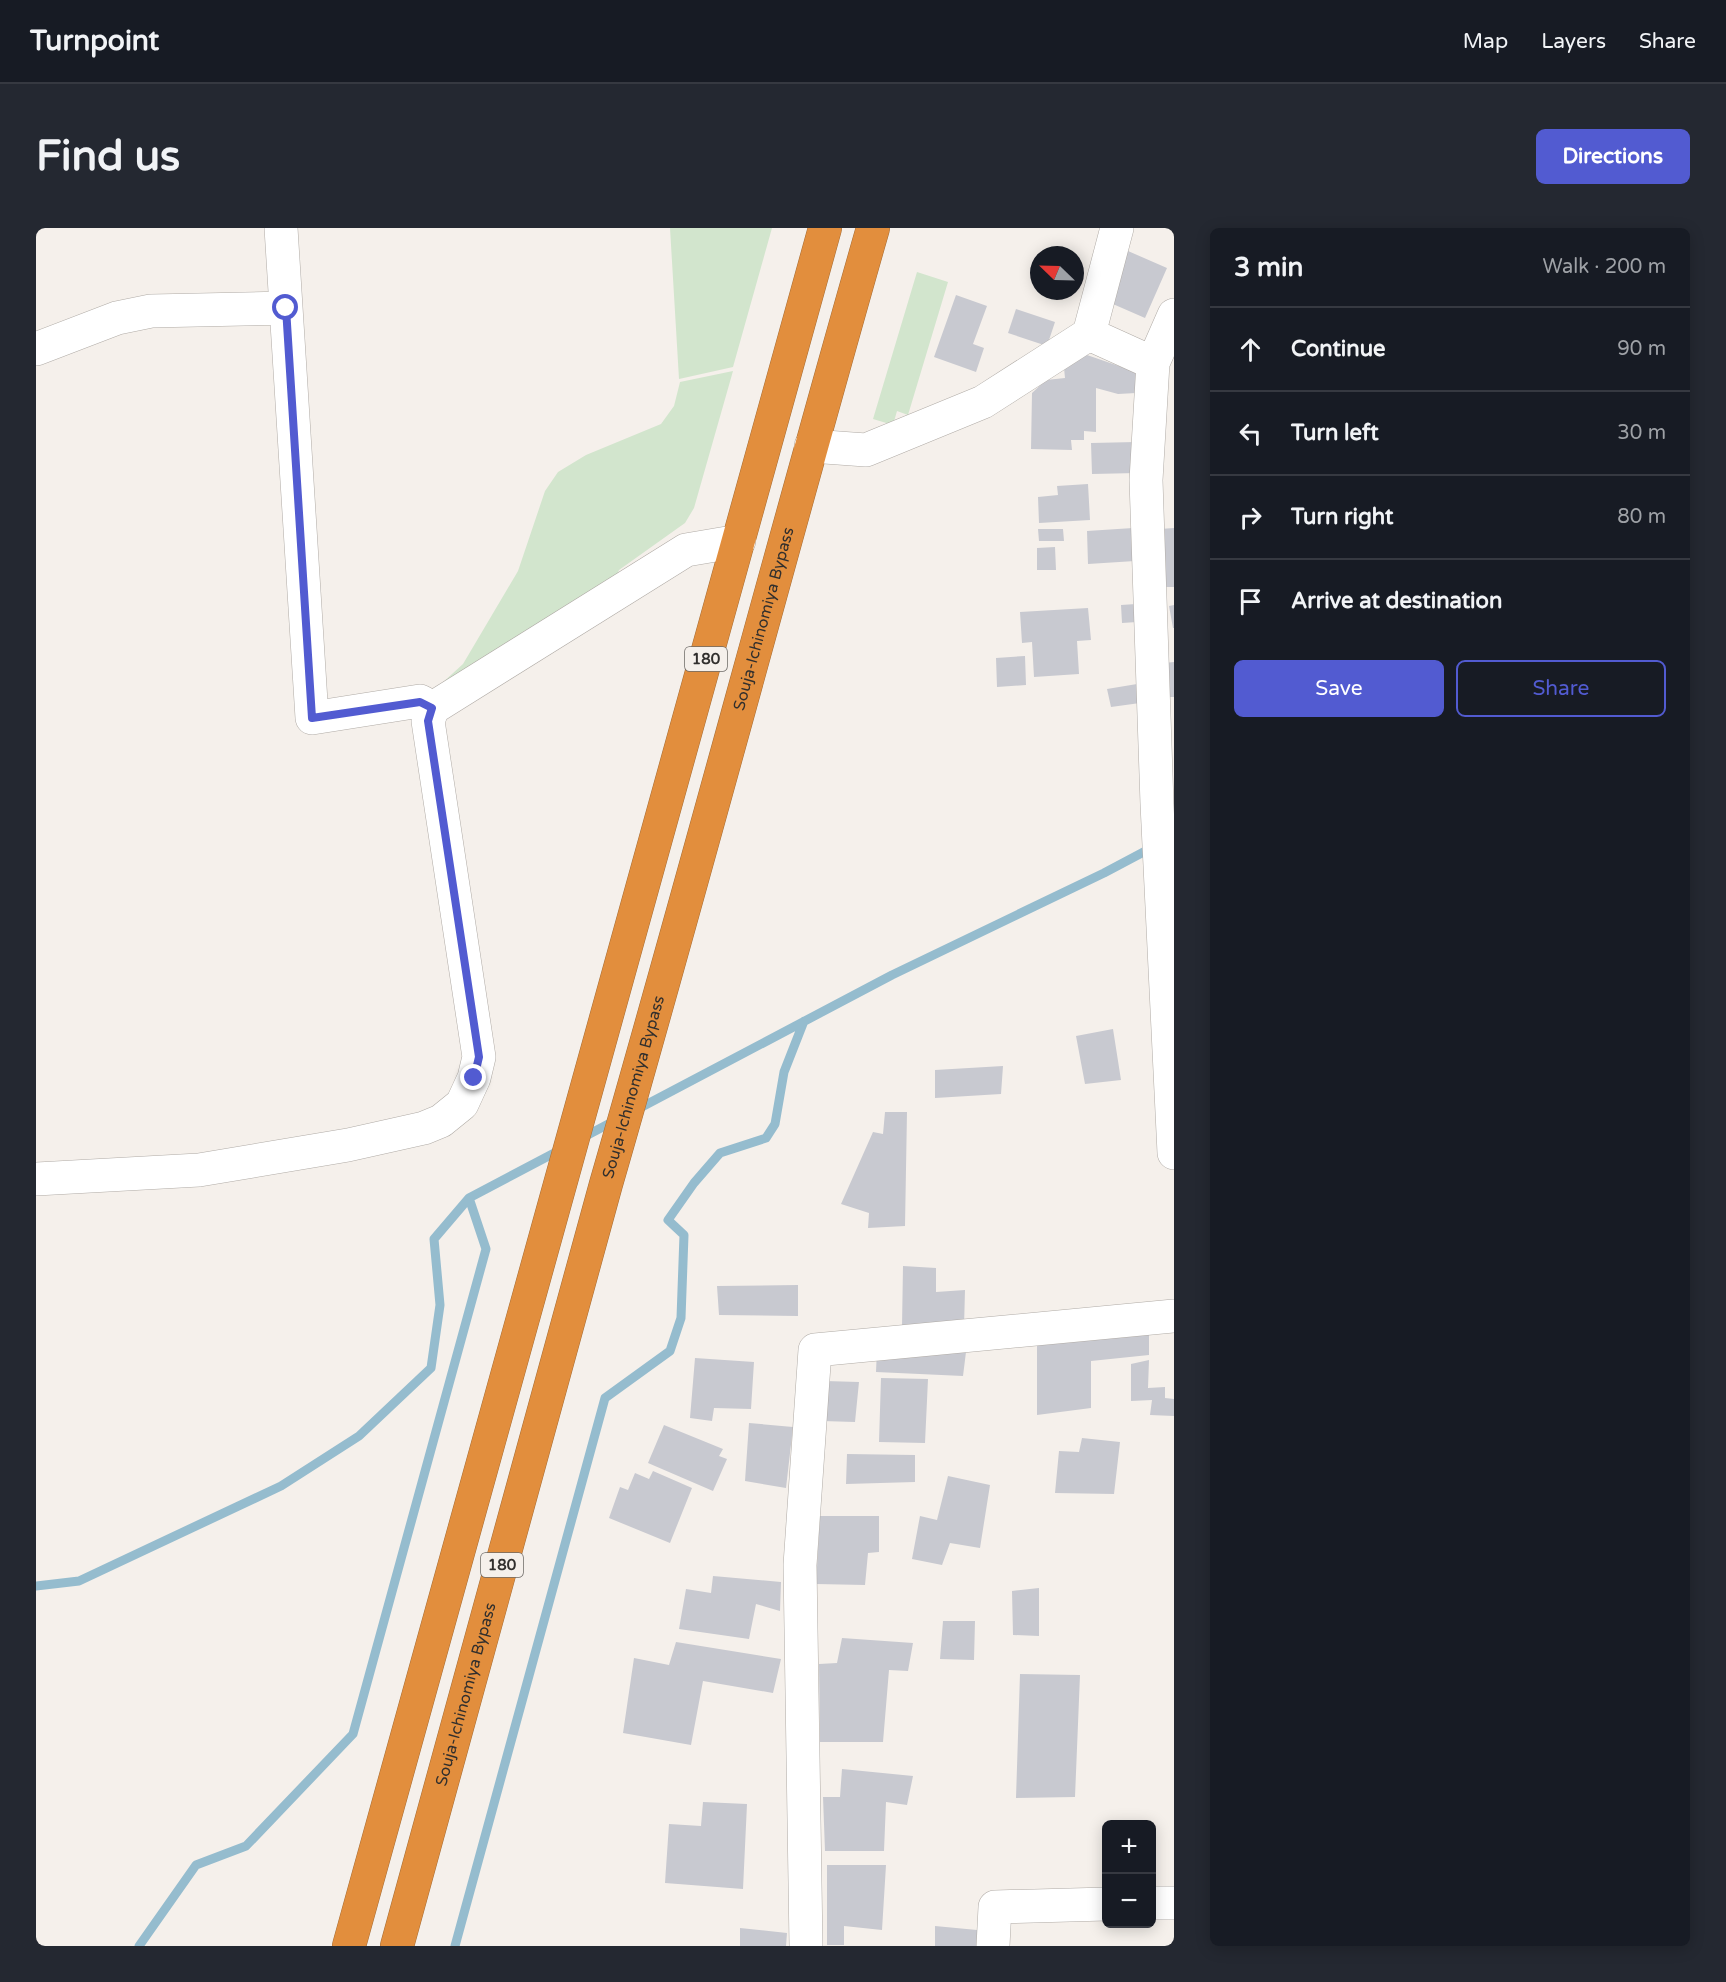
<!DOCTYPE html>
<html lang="en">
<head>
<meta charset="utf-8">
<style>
  body { margin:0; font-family:"Varela Round",sans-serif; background:#242831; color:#f1f3f6 }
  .controls { position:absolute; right:18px; bottom:18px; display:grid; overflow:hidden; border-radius:9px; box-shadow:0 3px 15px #0003 }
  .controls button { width:54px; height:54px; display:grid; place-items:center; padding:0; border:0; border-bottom:2px solid #363941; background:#171b24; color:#f1f3f6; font:30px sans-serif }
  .compass { position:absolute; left:994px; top:18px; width:54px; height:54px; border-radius:50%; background:#171b24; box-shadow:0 3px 15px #0003; rotate:293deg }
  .stop { position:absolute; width:18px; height:18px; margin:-14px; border:4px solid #525bd1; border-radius:50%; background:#fff }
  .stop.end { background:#525bd1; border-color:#fff; box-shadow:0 2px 6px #0008 }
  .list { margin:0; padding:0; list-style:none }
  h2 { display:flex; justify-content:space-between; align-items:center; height:78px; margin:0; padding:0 24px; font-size:26px }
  h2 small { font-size:20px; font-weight:400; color:#9ea1a6 }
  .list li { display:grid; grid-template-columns:39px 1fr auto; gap:18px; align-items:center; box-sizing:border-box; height:84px; padding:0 24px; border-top:2px solid #363941 }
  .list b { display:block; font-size:22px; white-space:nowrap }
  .list em { font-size:20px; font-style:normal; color:#9ea1a6 }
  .actions { display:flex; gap:12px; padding:18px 24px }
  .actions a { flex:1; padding:14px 0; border:2px solid #525bd1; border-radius:9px; text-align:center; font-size:21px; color:#525bd1 }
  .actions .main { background:#525bd1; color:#fff }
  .icon { flex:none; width:33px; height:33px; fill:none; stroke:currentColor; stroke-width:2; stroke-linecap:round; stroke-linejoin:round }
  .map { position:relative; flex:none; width:1138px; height:1718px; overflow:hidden; border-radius:9px }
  header { display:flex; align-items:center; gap:36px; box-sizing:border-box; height:84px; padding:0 30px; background:#171b24; border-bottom:2px solid #363941 }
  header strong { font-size:28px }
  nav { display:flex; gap:33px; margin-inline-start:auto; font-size:21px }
  .intro { display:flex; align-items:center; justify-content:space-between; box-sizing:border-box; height:144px; padding:0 36px }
  h1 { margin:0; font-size:42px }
  .button { padding:15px 27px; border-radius:9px; background:#525bd1; color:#fff; font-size:21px; font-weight:700 }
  main { display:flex; gap:36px; padding:0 36px }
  aside { flex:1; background:#171b24; border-radius:9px; box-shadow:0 3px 15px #0003 }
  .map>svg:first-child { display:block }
  .green { fill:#d2e5cd }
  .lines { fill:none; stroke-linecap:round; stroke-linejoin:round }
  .stream { stroke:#95bcce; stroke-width:9 }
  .building { fill:#c8c9d0 }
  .minor-casing { stroke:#b0aba6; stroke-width:34 }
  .highway-casing { stroke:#a46d37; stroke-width:34 }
  .minor { stroke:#fff; stroke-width:33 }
  .highway { stroke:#e28e3d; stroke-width:33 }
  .route { stroke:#525bd1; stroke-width:8 }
  .labels { text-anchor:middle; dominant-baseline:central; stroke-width:4.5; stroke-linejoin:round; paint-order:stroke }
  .shield { fill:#f5f0eb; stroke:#6c6966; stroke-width:1.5 }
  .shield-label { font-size:15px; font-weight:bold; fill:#312f2d }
  .street-label { font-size:16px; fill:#312f2d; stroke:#f5f0eb }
</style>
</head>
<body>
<header>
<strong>Turnpoint</strong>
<nav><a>Map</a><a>Layers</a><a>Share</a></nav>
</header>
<div class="intro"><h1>Find us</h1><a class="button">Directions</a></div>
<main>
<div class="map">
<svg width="1138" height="1718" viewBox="0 0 1138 1718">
  <rect width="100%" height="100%" fill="#f5f0eb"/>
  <path class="green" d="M634 0H736L697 139 643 151Z
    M881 44 912 54 872 187 861 183 857 197 837 191Z
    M697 143 658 280 649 295 583 342 580 350 405 456 427 436 482 343 509 263 522 244 550 227 625 196 638 178 644 154Z"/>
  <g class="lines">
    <path class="stream" d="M600 882 856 747 1068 645 1117 619
      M544 911 580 892
      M0 1358 43 1353 245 1258 323 1208 395 1140 404 1077 398 1011 433 970 524 922
      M103 1718 160 1637 210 1618 317 1506 450 1021 433 970
      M419 1718 569 1170 634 1123 645 1090 648 1007 632 992 658 955 684 925 730 910 739 896 748 844 768 793"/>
  </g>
  <path class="building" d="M1092 23 1131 40 1109 90 1070 73Z
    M920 67 951 78 937 116 948 120 940 144 898 129Z
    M980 81 1019 94 1011 118 972 105Z
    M1051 127 1106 146 1100 165 1082 166 1060 160V204L1048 203V212H1035L1036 222 995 221 996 165 1010 152 1029 150 1028 140Z
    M1100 214 1101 245 1056 246 1055 215Z
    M1052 256 1054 292 1003 295 1002 269 1022 267 1021 258Z
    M1097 300 1099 333 1052 336 1051 303Z
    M1138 300V359H1126L1124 301Z
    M1002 301H1027L1028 313H1003Z
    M1019 319 1020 342H1001V320Z
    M1100 376 1101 394 1086 395 1085 377Z
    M1138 377V400H1137L1133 378Z
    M1052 380 1055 412 1041 413 1043 446 998 449 996 414 986 415 984 384Z
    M989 428 990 457 961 459 960 430Z
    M1138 434V469H1131L1128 435Z
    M1101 456 1104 475 1075 479 1071 461Z
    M1077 801 1085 852 1049 856 1040 808Z
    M967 838 965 866 899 870V842Z
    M849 884H871L869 998 832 1000 833 985 805 976 837 904 847 906Z
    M867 1038 900 1040V1064L929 1062 928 1099H866Z
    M762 1057V1088L683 1087 681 1058Z
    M1113 1104V1127L1055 1133V1180L1001 1187V1114Z
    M841 1121 930 1124 927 1148 840 1144Z
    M659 1130 718 1134 715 1181 678 1180 676 1193 654 1190Z
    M1113 1132 1112 1160 1129 1159V1170L1138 1171V1188L1114 1187 1116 1172 1095 1173V1136Z
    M845 1150 892 1151 889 1215 843 1214Z
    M789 1153 823 1154 819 1194 786 1193Z
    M713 1195 757 1199 750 1260 709 1253Z
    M628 1197 687 1221 683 1228 691 1231 677 1263 612 1235Z
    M1046 1210 1084 1214 1078 1266 1019 1265 1023 1223 1043 1224Z
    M811 1226 879 1227V1254L810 1256Z
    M617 1243 656 1260 634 1315 573 1290 584 1259 592 1262 599 1245 613 1251Z
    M912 1248 954 1257 944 1320 914 1315 906 1337 876 1331 884 1288 901 1292Z
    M784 1288H843V1324L832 1325 829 1357 780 1356Z
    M677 1348 745 1354 744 1383 720 1376 713 1411 643 1401 650 1361 675 1365Z
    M1003 1360V1408L977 1407 976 1363Z
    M907 1393H939L938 1432 904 1431Z
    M806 1410 877 1415 872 1443 853 1442 847 1514H784L783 1436 801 1435Z
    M640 1414 745 1431 737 1465 667 1453 655 1517 587 1505 598 1430 633 1437Z
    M984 1446 1044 1447 1039 1569 980 1570Z
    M806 1541 877 1548 871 1577 850 1574 848 1623H789L787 1569H804Z
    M667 1574 711 1576 707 1661 629 1655 633 1596 665 1598Z
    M791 1637H850L846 1702 808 1698V1717H791Z
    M899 1698 941 1702V1718H899Z
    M704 1700 751 1705 750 1718H704Z"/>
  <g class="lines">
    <defs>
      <path id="minor" d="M245 0 276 490 384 473 397 480
        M1138 87 1117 135 1110 252 1121 576 1138 925
        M1053 106 1081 0
        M0 121 81 90 115 83 250 80
        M775 218 830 222 947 174 1053 106 1117 135
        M0 951 163 942 312 917 388 900 405 893 426 876 438 850 443 829 392 493 397 480 650 322 703 313
        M1116 1675H1138
        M770 1718 764 1337 779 1122 1138 1088
        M957 1718 959 1679 1070 1676"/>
      <g id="highway">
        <path d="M313 1718 789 0"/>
        <path id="s1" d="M361 1718 570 956C662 638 746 318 837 0"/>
      </g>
    </defs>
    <use href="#minor" class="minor-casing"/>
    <use href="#highway" class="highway-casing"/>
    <use href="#minor" class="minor"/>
    <use href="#highway" class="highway"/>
  </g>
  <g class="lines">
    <path class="route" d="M250 80 276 490 384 474 396 480 392 493 443 829 438 850"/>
  </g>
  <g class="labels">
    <g class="shield">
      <rect x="649" y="419" width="42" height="24" rx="4.5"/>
      <rect x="445" y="1325" width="42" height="24" rx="4.5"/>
    </g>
    <g class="shield-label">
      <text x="670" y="431">180</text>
      <text x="466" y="1337">180</text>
    </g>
    <g class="street-label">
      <text stroke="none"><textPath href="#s1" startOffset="1377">Souja-Ichinomiya Bypass</textPath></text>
      <text stroke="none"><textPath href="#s1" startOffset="891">Souja-Ichinomiya Bypass</textPath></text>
      <text stroke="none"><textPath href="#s1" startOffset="261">Souja-Ichinomiya Bypass</textPath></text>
    </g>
  </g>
</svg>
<div class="controls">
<button>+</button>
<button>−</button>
</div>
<svg class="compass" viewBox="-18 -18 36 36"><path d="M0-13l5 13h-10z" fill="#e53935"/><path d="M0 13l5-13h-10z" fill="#9ea1a6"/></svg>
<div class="stop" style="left:250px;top:80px"></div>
<div class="stop end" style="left:438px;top:850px"></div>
</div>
<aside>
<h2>3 min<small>Walk · 200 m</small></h2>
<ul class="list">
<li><svg class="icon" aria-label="ahead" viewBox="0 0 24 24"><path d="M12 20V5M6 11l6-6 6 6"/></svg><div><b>Continue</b></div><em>90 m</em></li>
<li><svg class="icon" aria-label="left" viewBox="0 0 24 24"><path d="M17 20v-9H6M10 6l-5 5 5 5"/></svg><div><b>Turn left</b></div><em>30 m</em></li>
<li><svg class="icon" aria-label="right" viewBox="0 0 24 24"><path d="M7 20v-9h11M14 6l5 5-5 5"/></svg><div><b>Turn right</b></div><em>80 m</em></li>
<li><svg class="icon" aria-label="arrive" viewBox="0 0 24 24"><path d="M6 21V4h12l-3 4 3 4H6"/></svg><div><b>Arrive at destination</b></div></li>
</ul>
<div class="actions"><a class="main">Save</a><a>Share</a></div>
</aside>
</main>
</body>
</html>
